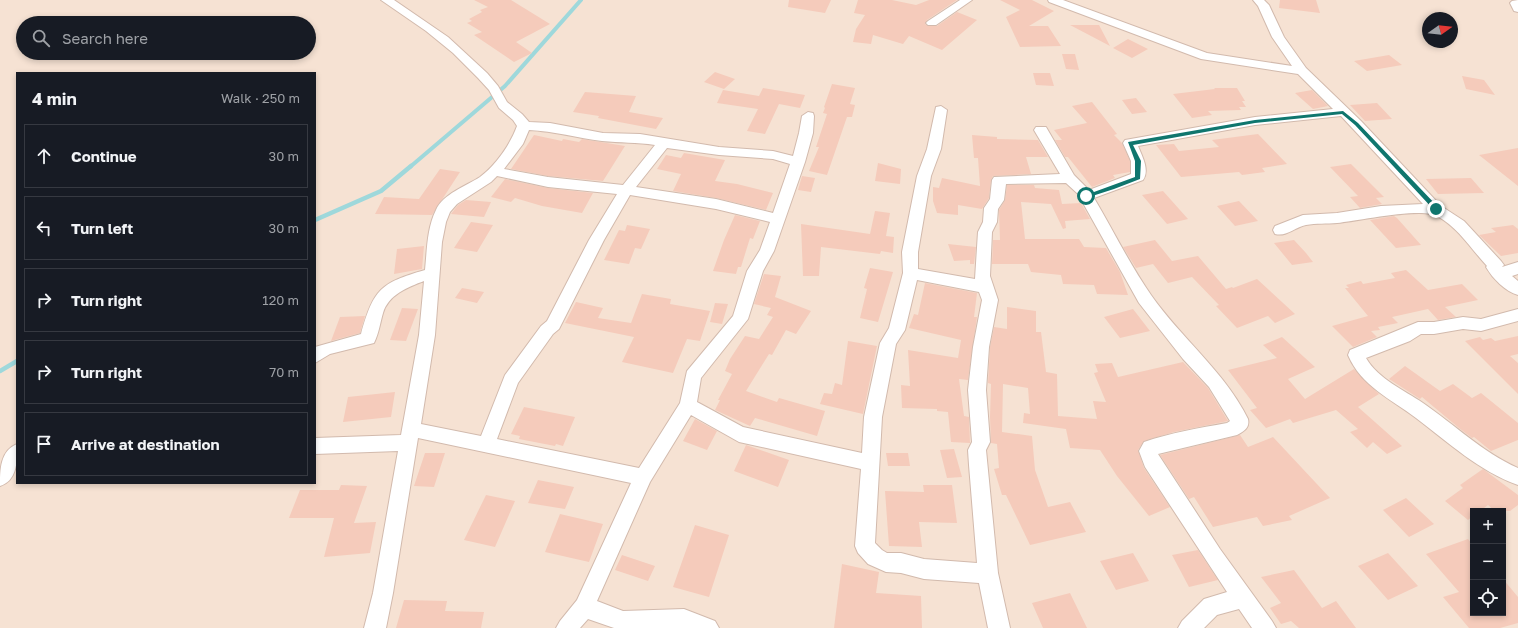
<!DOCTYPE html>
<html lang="en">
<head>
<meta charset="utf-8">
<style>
  body { margin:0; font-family:"Golos Text",sans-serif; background:#242831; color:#f1f3f6 }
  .controls { position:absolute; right:12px; bottom:12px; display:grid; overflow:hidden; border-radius:0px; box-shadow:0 2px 6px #0003 }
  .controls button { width:36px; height:36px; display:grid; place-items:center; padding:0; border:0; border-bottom:1px solid #363941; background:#171b24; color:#f1f3f6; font:20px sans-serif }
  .compass { position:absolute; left:1422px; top:12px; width:36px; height:36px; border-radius:50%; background:#171b24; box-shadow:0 2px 6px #0003; rotate:75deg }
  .stop { position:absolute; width:12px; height:12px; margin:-9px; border:3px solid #0f766e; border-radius:50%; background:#fff }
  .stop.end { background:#0f766e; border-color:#fff; box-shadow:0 1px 4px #0008 }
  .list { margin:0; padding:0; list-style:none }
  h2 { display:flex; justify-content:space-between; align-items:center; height:52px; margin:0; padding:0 16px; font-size:17px }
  h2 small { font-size:13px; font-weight:400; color:#9ea1a6 }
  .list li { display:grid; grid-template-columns:26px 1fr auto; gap:12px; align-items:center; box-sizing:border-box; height:64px; margin:0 8px 8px; padding:0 8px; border:1px solid #363941; border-radius:0px }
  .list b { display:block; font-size:15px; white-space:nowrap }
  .list em { font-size:13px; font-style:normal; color:#9ea1a6 }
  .icon { flex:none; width:22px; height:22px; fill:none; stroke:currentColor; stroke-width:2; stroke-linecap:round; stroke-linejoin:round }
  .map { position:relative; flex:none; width:1518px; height:628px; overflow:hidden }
  .search { position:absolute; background:#171b24; box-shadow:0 2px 6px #0003; left:16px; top:16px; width:300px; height:44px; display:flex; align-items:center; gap:10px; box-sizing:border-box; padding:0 14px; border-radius:22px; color:#9ea1a6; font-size:15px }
  .panel { position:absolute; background:#171b24; box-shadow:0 2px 6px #0003; left:16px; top:72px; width:300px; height:412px; border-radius:0px }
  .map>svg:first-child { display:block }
  .residential { fill:#f6e2d3; fill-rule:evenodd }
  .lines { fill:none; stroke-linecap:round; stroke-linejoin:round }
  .stream-far1 { stroke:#9ed8db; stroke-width:4 }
  .stream { stroke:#9ed8db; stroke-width:4.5 }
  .building { fill:#f5cbbb }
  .minor-casing { stroke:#d2baad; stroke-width:2 }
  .minor { fill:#fff; fill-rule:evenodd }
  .route { fill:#0f766e }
</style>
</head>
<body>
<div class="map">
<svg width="1518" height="628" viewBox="0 0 1518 628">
  <rect width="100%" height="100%" fill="#fdf1e5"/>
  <path class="residential" d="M0 0H1518V628H0ZM1428 18H1452V42H1428ZM23 23H309V53H23ZM17 73H315V483H17ZM1473 511H1503V613H1473Z"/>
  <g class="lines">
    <path class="stream-far1" d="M410 167 505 86 581 0"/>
    <path class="stream" d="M315 220 381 191 411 166
      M0 371 17 361"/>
  </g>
  <path class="building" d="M474 0H511L550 24 516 42 532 53 514 62 474 35 482 32 467 23 472 21 469 19 482 12 480 10 488 7Z
    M789 0H831L825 13 788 7Z
    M858 0H892L916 5 929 0H957L927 20 925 24 928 26H937L957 12 977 20 942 50 909 36 903 44 873 35 871 44 853 42 856 29 865 15 854 13Z
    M1000 0H1032L1054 11 1029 26H1048L1061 46 1020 47 1006 17 1020 10Z
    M1280 0H1316L1320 13 1279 8Z
    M1070 25H1099L1110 46Z
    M1128 39 1148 49 1132 58 1113 48Z
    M1062 54H1075L1079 70 1066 69Z
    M1389 55 1402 65 1367 71 1354 61Z
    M715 72 735 79 724 89 704 82Z
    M1033 73H1050L1054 86 1036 85Z
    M1462 76 1484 80 1495 95 1466 89Z
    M832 84 855 88 850 104 855 105 852 117H847L827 175 809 171 819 147H816L827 114 823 113 825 108 824 107Z
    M763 88 805 95 800 108 779 104 765 134 747 131 758 109 717 103 723 90 759 96Z
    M1214 88H1237L1245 101H1242L1246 107H1239L1241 110 1208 111 1212 115 1192 118 1173 94 1215 89Z
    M1312 90 1328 106 1313 109 1295 93Z
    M585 92 636 96 629 112 663 118 656 129 598 118 599 116 573 112Z
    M1136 98 1147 112 1132 114 1122 100Z
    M1092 102 1117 134 1114 135 1122 143 1130 161V172L1113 175 1115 178 1092 187 1068 157H1065L1055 140H1062L1054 130 1087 123 1072 106Z
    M1377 103 1392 119 1365 121 1350 105Z
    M1258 134 1287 164 1262 168 1265 172 1242 175 1239 172 1181 177 1156 145 1174 144 1179 151 1219 147 1212 140Z
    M534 135 562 141 563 139 579 142 582 139 625 146 603 181 548 176 511 169Z
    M972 135 997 137V139L1038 140 1048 157H1026L1031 174 993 176 991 180 989 198 982 209 958 205V215L937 213 933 201V187L939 188 942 178 980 186 978 158H974Z
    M1518 148V186L1479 155Z
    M684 153 725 160 715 181 737 184 773 193 766 210 716 198 673 191 681 174 657 169 666 155 681 158Z
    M878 163 901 169 900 184 875 181Z
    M1351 164 1384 197 1376 198 1382 204 1360 208 1350 197 1358 196 1330 167Z
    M440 169 460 172 432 215 375 214 384 197 419 199Z
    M802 176 815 178 811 192 798 190Z
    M1471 178 1484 193 1438 194 1426 179Z
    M505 179 548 188 593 193 582 213 542 206 515 198 511 202 491 197Z
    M1007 185H1034L1035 188 1059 190 1062 204 1081 203 1090 219 1065 221 1066 228 1063 229 1051 204 1021 202 1025 239H1079L1084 247 1106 248 1120 272 1128 295 1097 294 1094 285 1063 284 1061 275 1031 272 1028 264H992L993 240H1000L999 210 1005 200Z
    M1163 191 1188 219 1167 224 1142 195Z
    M466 200 491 202 484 217 451 214 458 205Z
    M1239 201 1258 221 1235 226 1217 206Z
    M875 211 890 213 886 236 894 237 893 253 881 251 880 254 821 247 819 276H803L801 224 870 234Z
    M735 215 760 221 753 239 750 238 741 267H738L736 274 713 271 724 240Z
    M1394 216 1397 218 1421 245 1396 248 1370 220Z
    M471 222 493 225 477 252 454 248Z
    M627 225 650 229 641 249 635 248 629 264 604 260 619 230 625 231Z
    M1513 225 1518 229V253L1501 256 1479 235 1496 232 1491 228Z
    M1155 240 1172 261 1198 256 1226 289 1232 287 1233 288 1257 279 1295 314 1275 323 1268 316 1237 328 1216 306 1219 305 1192 277 1168 283 1153 264 1136 268 1123 247Z
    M1294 240 1306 253 1313 262 1292 265 1274 243Z
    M948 244 976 247 974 264H970V260L954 261Z
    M424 246 422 269 394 274 397 249Z
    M870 268 893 272 878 322 860 318 867 289 864 288Z
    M1406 270 1428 290 1462 284 1478 300 1445 307 1456 317 1438 320 1428 309 1392 317 1398 323 1378 327 1380 330 1371 331 1377 337 1353 347 1332 326 1368 316 1345 288H1349L1346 285 1361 281 1363 284 1395 278 1391 273Z
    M764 274 781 276 775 297 811 311 796 334 786 330 772 355 769 354 746 391 777 402 779 398 825 411 817 436 755 418 750 426 715 410 720 400H718L732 374 725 371 730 359 745 336 759 339 773 317 767 315 771 308 754 304Z
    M925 283 977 293 974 317H977L968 380 959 379 964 416 969 417 970 443 951 442 948 412 937 411V409L902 408 901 385 910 386 908 350 958 358 961 340 909 328 914 314 918 315Z
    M462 288 484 292 477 303 455 298Z
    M642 294 671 299 670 304 710 311 700 341 687 339 673 373 622 362 634 337 565 323 576 302 603 308 598 318 631 323Z
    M715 303 728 304 722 324 710 322Z
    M1007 307 1036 311V332H1041L1046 372 1057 374 1058 416 1097 419 1093 401 1106 402 1094 373 1098 372 1095 364 1112 363 1118 377 1183 362 1208 388 1228 421 1174 432 1144 441 1138 450 1144 468 1170 507 1149 516 1117 476 1100 450 1070 448 1066 429 1023 423 1024 413 1030 414 1028 388 1003 384 1002 432 1032 436 1035 470 1048 507 1070 502 1086 532 1030 545 1006 495H1002L994 469 999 468 997 444 991 443 990 417 991 384 988 383 990 347 994 327 1007 329Z
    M402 308 418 309 406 341 390 340Z
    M1133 309 1150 331 1120 338 1104 317Z
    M365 316 360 333 331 341 340 317Z
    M1518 336V354L1510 356 1518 363V394L1465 341 1480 337 1483 340 1491 338 1495 341Z
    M1282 337 1315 367 1288 379 1305 399 1354 369 1379 394 1358 407 1402 446 1387 454 1373 442 1367 448 1350 432 1358 429 1336 410 1293 423 1290 419 1266 428 1250 410 1257 408 1228 370 1277 358 1263 345Z
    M848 341 877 346 863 414 820 404 824 393 832 394 835 383 842 385Z
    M1405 366 1440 391 1453 384 1472 398 1481 393 1518 423V440L1491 451 1474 437 1472 438 1459 428 1422 397 1420 399 1389 379Z
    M395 392 391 417 343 422 348 397Z
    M524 407 575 417 563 446 556 444 555 446 519 439 520 436 511 434Z
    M695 419 717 431 707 450 683 441Z
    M1240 435 1248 447 1273 437 1330 498 1289 516 1292 520 1263 526 1257 517 1213 527 1194 497 1189 499 1160 455Z
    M746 445 789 460 778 487 734 471Z
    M954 449 962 477 947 478 940 450Z
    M425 453H445L434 487 414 486Z
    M886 453H908L910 466H888Z
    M1483 469 1518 495V505L1510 511H1495L1488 505 1480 511H1473V516L1468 520 1445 501 1463 488 1460 485Z
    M538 480 574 487 565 509 528 503Z
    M341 485 367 486 354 523 376 522 370 553 324 557 334 518H289L300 490H339Z
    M923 485H952L957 523 919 522 922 547 889 546 885 491 924 492Z
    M486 495 515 501 495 547 464 540Z
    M1406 498 1434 524 1409 537 1383 510Z
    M560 514 603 524 589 562 545 552Z
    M695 525 729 535 709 597 673 587Z
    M1468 539 1473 545V613H1503V579L1518 597V623L1500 628H1469L1443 597 1459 592 1426 554Z
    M1198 550 1218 580 1189 587 1172 555Z
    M1133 553 1149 581 1116 590 1100 561Z
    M1388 553 1418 586 1388 600 1358 566Z
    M622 555 655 566 648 581 615 570Z
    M842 564 879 572 876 593 921 596 922 628H834Z
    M1294 570 1322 608 1336 601 1356 628H1299L1291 621 1281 624 1270 608 1281 603 1261 577Z
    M1070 593 1087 628H1043L1032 603Z
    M404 600 447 601 445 611 484 612 481 628H396Z"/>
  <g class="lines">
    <defs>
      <path id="minor" d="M381 0H394L448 37 487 73 498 86 507 102 522 114 529 122 550 123 603 133 640 134 719 147 773 151 793 156 799 133 802 116 808 112 813 113 814 116 813 133 805 162 774 251 763 271 748 319 701 378 697 402 743 427 862 453 864 417 880 343 889 328 903 273 902 252 917 176 927 149 936 107 941 106 947 110 941 149 931 176 918 252V269L975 279 978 232 983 222 984 208 990 199 992 180 994 177 1060 174 1034 130 1036 127H1046L1074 175 1089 190 1131 174V161L1123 143 1125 140 1255 117 1333 109 1298 74 1201 59 1049 2 1048 0H1063L1207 53 1292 66 1272 37 1258 6 1253 0H1264L1269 5 1284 37 1306 68 1361 121 1441 206 1464 221 1501 261 1504 265 1502 267 1518 262V274L1512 276 1518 281V295C1505 291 1493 279 1486 267L1487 266C1471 249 1458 227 1437 216 1422 207 1357 221 1337 223 1327 224 1316 223 1306 225 1295 227 1287 237 1275 234L1273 230 1275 226 1303 215 1337 213 1381 206 1423 204 1341 116 1255 125 1138 146C1142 156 1150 170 1143 180L1094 198C1113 230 1130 265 1151 295 1181 338 1225 372 1248 419 1250 428 1244 431 1237 435L1158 454 1220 549 1272 621 1276 628H1252L1239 609 1217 615 1204 628H1178L1182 621 1204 599 1227 592 1145 467 1139 451 1144 442C1170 433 1199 428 1227 423L1230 421 1209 387 1183 359 1139 303 1078 194 1066 183 1006 184 1004 200 998 209 997 222 992 232 990 276 998 300 989 347 986 390 990 442 986 450 998 573 1010 628H988L979 583 924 579 901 573 886 572 868 564 858 553 855 546 861 469 739 442 691 415 650 482 597 601 623 611 684 609 715 621 719 628H614L588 619 580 628H556L560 621 577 600 631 483 418 438 393 593 386 628H364L373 593 398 451 315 454V438L401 435 419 335 424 281C408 287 388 295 383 313 380 323 379 333 374 343L330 354 315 363V347L361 334C374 289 380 283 425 270 427 250 427 228 436 210 443 194 466 186 480 177 496 165 510 145 517 126L513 120 499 108 489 90 478 78 453 53 426 31ZM529 130C554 131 578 138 602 141 620 143 637 142 655 145L623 185 548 177 504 169 523 144ZM667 148 719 155 773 159 790 164 773 213 716 199 636 187ZM497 176 548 187 617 194 589 240 547 321 541 326 505 375 481 436 421 424 435 335 442 242 446 222 450 212 457 204 491 182ZM630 195 716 209 770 222 760 250 747 271 733 316 687 371 680 403 639 468 497 439 518 383 553 334 559 329 604 240ZM917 280 979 292 982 300 973 347 968 390 972 442 968 450 969 465 977 563 924 559 901 553H887L882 550 875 543 882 417 896 344 905 330Z
        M960 0H972L936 25H928L926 23 928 21Z
        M1518 0V12L1514 11 1510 3 1512 1Z
        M1518 309V321L1481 331 1463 329 1434 334H1421L1410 341 1366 358C1378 379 1404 390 1423 403 1455 425 1482 452 1518 468V485C1479 471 1449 443 1416 418 1391 399 1361 386 1348 355L1350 350 1418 322H1434L1463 317 1481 319Z
        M17 444C17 460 18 480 0 486 0 470 0 451 17 444Z"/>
    </defs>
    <use href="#minor" class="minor-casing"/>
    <use href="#minor" class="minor"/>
  </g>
  <path class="route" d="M1343 111 1358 123 1438 207V210H1434L1355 125 1342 114 1255 123 1133 145 1141 161 1140 179 1114 189 1086 198 1083 196 1135 177V161L1128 142 1255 120Z"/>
</svg>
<div class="controls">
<button>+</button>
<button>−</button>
<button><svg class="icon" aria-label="locate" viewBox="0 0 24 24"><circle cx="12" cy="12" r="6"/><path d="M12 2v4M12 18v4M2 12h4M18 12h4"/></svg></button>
</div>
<svg class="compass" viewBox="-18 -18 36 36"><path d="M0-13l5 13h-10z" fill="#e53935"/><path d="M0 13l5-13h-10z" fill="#9ea1a6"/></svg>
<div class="stop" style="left:1086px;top:196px"></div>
<div class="stop end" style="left:1436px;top:209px"></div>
<div class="search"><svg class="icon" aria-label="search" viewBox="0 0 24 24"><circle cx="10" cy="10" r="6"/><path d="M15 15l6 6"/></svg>Search here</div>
<section class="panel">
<h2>4 min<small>Walk · 250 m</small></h2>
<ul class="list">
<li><svg class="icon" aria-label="ahead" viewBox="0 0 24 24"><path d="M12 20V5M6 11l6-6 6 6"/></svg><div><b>Continue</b></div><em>30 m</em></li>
<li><svg class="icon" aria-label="left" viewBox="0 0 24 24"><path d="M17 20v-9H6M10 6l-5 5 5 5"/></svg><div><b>Turn left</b></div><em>30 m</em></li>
<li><svg class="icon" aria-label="right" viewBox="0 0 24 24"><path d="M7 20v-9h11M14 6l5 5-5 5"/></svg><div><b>Turn right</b></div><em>120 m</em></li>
<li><svg class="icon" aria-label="right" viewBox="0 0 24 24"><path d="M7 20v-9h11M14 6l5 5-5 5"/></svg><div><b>Turn right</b></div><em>70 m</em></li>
<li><svg class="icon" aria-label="arrive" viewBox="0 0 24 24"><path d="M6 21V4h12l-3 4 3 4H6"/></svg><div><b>Arrive at destination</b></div></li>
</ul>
</section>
</div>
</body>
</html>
